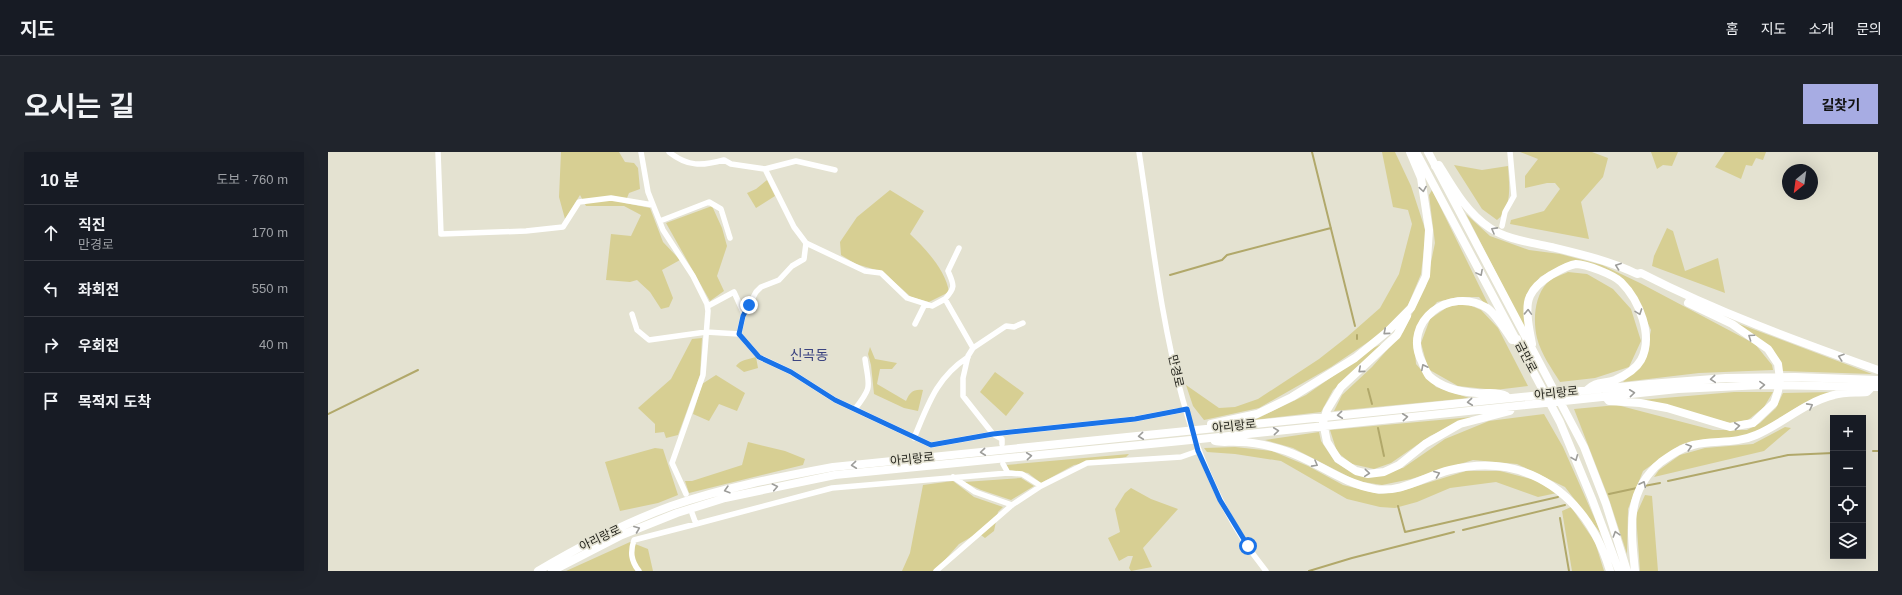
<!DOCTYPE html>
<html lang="ko">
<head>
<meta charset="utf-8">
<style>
  body { margin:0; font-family:Helvetica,"Noto Sans KR",sans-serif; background:#20242c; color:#f1f3f6 }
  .controls { position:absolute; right:12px; bottom:12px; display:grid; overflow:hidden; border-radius:0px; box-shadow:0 4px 16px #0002 }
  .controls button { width:36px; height:36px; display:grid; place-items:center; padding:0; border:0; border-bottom:1px solid #363941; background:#171b24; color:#f1f3f6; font:20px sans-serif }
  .compass { position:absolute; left:1454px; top:12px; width:36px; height:36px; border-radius:50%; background:#171b24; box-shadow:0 4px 16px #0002; rotate:209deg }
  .stop { position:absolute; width:12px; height:12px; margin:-9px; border:3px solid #1a73e8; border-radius:50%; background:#fff }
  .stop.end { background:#1a73e8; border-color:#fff; box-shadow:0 1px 4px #0008 }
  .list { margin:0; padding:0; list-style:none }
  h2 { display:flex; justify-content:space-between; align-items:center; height:52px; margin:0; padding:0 16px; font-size:17px }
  h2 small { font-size:13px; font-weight:400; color:#9ea1a6 }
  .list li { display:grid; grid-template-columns:26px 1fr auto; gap:12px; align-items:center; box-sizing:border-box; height:56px; padding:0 16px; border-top:1px solid #363941 }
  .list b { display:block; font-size:15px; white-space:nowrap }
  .list p { margin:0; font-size:13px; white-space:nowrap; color:#9ea1a6 }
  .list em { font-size:13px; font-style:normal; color:#9ea1a6 }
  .icon { flex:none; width:22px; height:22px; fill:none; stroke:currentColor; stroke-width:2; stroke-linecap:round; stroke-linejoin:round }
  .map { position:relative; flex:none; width:1550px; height:419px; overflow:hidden; border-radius:0px }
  header { display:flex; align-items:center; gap:24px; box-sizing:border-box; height:56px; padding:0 20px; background:#171b24; border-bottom:1px solid #363941 }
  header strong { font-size:19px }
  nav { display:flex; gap:22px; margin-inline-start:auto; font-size:14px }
  .intro { display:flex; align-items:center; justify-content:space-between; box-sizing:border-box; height:96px; padding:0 24px }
  h1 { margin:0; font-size:28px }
  .button { padding:10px 18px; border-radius:0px; background:#a7ace3; color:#111; font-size:14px; font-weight:700 }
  main { display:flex; gap:24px; padding:0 24px }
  aside { flex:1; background:#171b24; border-radius:0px; box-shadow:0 4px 16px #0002 }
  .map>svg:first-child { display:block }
  .green { fill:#d7cf93 }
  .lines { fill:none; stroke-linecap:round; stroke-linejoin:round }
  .stream { stroke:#b1a86a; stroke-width:2 }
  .minor { stroke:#fff; stroke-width:5.5 }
  .highway { stroke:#fff; stroke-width:8 }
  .oneway { stroke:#9d9d9a }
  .route { stroke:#1a73e8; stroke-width:5 }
  .labels { text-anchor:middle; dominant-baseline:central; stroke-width:3; stroke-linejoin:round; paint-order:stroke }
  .street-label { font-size:12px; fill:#26261f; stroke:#e4e2d1 }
  .quarter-label { font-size:14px; fill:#3c4480; stroke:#e4e2d1 }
</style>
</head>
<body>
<header>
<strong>지도</strong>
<nav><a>홈</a><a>지도</a><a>소개</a><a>문의</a></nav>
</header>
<div class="intro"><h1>오시는 길</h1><a class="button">길찾기</a></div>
<main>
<aside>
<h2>10 분<small>도보 · 760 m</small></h2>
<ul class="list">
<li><svg class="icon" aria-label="ahead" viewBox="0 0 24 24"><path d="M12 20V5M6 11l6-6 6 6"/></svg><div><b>직진</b><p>만경로</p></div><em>170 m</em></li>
<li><svg class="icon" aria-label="left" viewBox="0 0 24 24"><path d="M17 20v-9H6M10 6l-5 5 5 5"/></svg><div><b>좌회전</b></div><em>550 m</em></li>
<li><svg class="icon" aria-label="right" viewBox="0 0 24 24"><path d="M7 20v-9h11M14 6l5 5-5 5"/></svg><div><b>우회전</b></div><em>40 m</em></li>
<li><svg class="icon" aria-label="arrive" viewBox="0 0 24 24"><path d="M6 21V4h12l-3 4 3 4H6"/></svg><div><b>목적지 도착</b></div></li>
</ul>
</aside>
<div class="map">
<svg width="1550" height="419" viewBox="0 0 1550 419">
  <rect width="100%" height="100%" fill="#e4e2d1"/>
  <path class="green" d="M233 0H291L297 10 306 11 310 16 312 37 301 41 297 51 322 56 335 90 352 108 334 118 345 146 341 155 333 157 322 140 309 128 302 130 278 128 283 82 303 84 313 63 296 54H258L252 43 237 67 231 45Z
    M1054 0H1067L1083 34 1098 80 1093 122 1080 153 1052 182 1003 215 931 256 876 268 865 254 858 233 891 256 907 255 930 247 991 207 1019 185 1052 156 1071 122 1084 72 1080 58 1065 55Z
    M1192 0H1264L1280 6 1275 25 1253 50 1261 87 1182 72 1183 68 1216 59 1232 37 1227 31H1219L1197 36V24L1210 7Z
    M1323 0H1350L1344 14 1335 13 1329 17Z
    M1397 0H1438L1435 8 1428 6 1424 14 1418 13 1413 27 1387 15Z
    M1126 13 1154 18 1180 14C1181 32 1185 55 1169 68L1154 57Z
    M439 28 447 44 428 56 419 41 428 37Z
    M562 38 596 59 582 82C598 97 618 119 621 140L601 150 583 145 555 120 528 112 513 103 512 90 529 65Z
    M1104 38 1165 162 1151 145H1130L1109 150 1092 171 1086 187 1088 212 1108 235 1141 246 1006 259 1014 243 1044 215 1075 180 1098 134 1107 91 1101 43Z
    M384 54 394 76 399 94 389 124 396 139 382 149 338 71Z
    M1138 62 1162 84 1201 98 1232 102 1274 113 1312 131 1427 192 1444 213 1445 218 1371 221 1295 230 1317 208 1323 178 1304 138 1290 124 1238 111 1212 125 1201 140 1198 179Z
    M1339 76 1345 79 1357 119 1390 106 1397 141 1324 114 1326 104Z
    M1240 120 1259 122 1285 137 1303 157 1313 189 1301 215 1267 226 1232 230C1224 217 1213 202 1209 186 1205 169 1206 145 1219 131 1223 126 1234 123 1240 120Z
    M1139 152 1153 158 1170 176 1200 234 1167 238 1130 234 1100 217 1093 191 1102 167 1121 154Z
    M1406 170 1544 222 1454 219 1445 197Z
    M374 186 372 223 350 283 338 286 336 280 327 281V272L310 256 343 227 364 187Z
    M1063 188 1005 238 993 260 926 268 978 243 1045 196Z
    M542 195 547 207 569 211 564 217H552L549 232 578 249C582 240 585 237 595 238L590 259 576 256 546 242 543 213 540 202Z
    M428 205 430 216 416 220 408 214C412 208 421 207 428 205Z
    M667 220 696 241 678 264 652 240Z
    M388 223 417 241 409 259 391 252 381 269 365 262 374 232Z
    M1406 240H1445L1436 255 1420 268 1402 271 1313 248Z
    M1505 240 1476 251 1429 280 1416 284 1352 293 1315 319 1300 357 1299 402 1281 347 1246 257 1289 253 1385 278H1419L1432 271 1448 256 1455 241Z
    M1216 262 1235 295 1274 383 1237 335 1189 312 1145 308 1083 327 1054 333 1029 329 965 296 937 288 991 280 993 289 1007 310 1023 320 1075 316 1117 287 1161 269Z
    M1144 265 1102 284 1063 311 1046 317 1024 312 1009 300 1002 278Z
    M1457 275 1463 276 1436 299 1326 325 1331 318 1352 303 1377 296 1425 292Z
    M420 290 457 299 477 307 475 313 361 341 357 329H364L414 313Z
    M907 295 944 299 980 314 1015 333 1051 342 1070 340 1138 319H1172L1207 328 1229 341 1210 345 1168 330 1122 336 1089 350 1067 356 1052 355 1019 347 953 309 907 302 879 300 876 296Z
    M327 296 335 297 350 343 330 351 292 359 277 310Z
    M801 302 798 305 746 313 713 331 700 321 681 318 678 313Z
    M693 326 706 334 683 348 653 338 636 330Z
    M625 329 646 345 675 355 670 360 666 379 657 386 650 381 631 392 607 419H574L582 401 595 333Z
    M803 336 823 347 850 357 815 396 824 415 803 419 801 416 805 404H800L791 409 780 386 792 380 787 357 797 341Z
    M1317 343 1324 344 1330 419H1312L1308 363Z
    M1243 355 1267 390 1276 419H1244L1234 359Z
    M302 390 320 397 325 419H238Z"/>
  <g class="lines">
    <path class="stream" d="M984 0 1027 174
      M842 123 894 108 899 103 1003 76
      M1029 183V187
      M1040 237 1044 252
      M0 262 90 218
      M1050 276 1056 304
      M1545 299H1550
      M1535 300H1536
      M1340 329 1460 303 1505 301
      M1316 334 1332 331
      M1281 342 1309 336
      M1070 354 1077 380 1230 345
      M1232 366 1241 419
      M1135 378 1237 353
      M981 419 1024 406 1126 380"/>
    <path class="minor" d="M110 0 113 82 198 79 235 75 251 50 283 46 325 53
      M313 0 320 40 335 78 365 124 379 152 380 159 375 223 344 311 358 342
      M341 0C360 15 374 14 396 8L403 12 437 17 466 75 478 91 537 119 553 121 579 146 604 154 617 147 645 196
      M811 0C833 142 844 303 938 419
      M437 17 468 9 507 18
      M332 69 381 50 393 57 402 86
      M1174 74 1177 60 1186 44 1182 0
      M617 147C628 135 626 133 620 119L631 96
      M380 154 406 140 416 162
      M304 162 309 178 321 188 378 180 411 182 431 205 463 220 507 248 603 293 665 282 807 267 859 257
      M587 172 597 152
      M411 182 415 164 428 140 433 135 451 128 464 114 476 107 478 91
      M527 257C545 234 541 235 537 207
      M586 286C600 253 608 226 640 205
      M674 292V287L665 282 635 244V226L640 204 645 196 678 174 686 175 695 171
      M675 312 680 321 694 322 713 334
      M625 325 647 340 684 353
      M368 372 504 336 680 321
      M311 419C303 409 302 400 306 388L368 372 364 361
      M608 419 684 353 713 334 759 311 853 305 870 299"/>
    <path class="highway" d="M1088 0 1232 270 1264 347 1291 419
      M1100 0 1256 295 1278 352 1299 419
      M1107 14 1111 13C1125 36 1139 61 1162 76 1180 88 1202 90 1223 95 1252 102 1282 109 1309 122L1313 121C1389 160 1469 189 1550 218
      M1079 164 1069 183 1013 235 999 258 995 270 999 290 1010 307 1028 319 1040 322 1056 320 1071 313 1097 292 1132 272 1182 259 1184 255
      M1204 192C1202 180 1196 156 1202 144 1206 135 1215 128 1223 123 1230 119 1240 113 1248 112 1258 112 1286 123 1293 130 1311 148 1326 184 1313 208 1308 217 1296 224 1287 228 1276 232 1267 229 1259 238
      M1178 244C1170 239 1158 242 1149 241 1132 240 1113 235 1101 224 1098 220 1096 215 1094 210 1073 170 1122 133 1159 156 1167 161 1178 179 1184 188L1189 187
      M1277 244 1281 249 1312 251 1339 256 1402 275 1425 271 1446 251 1450 239 1452 227 1450 212 1440 197 1404 172 1360 151
      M883 275V272L929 262 964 245 1027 206 1060 179 1083 156 1098 124 1101 78 1093 26 1082 0
      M887 289C894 291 903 289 911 290 928 290 943 294 958 299 990 310 1013 331 1047 337 1074 341 1097 324 1122 318 1201 299 1260 345 1282 419
      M210 419C252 394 297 371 343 354 395 336 451 325 505 315L1321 232 1398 226 1467 225 1550 228
      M224 419 294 383 349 361 397 346 507 323 853 289 1350 237 1435 233 1550 235
      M1307 419C1303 378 1297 339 1333 310 1343 303 1353 296 1365 293 1385 288 1408 292 1428 283 1454 272 1477 250 1506 243 1516 240 1528 241 1539 240L1542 237"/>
  </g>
  <defs><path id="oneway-chevron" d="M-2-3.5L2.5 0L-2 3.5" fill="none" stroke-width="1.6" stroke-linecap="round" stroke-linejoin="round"/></defs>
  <g class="oneway">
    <use href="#oneway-chevron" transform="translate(1095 37) rotate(81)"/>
    <use href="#oneway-chevron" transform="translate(1166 78) rotate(-151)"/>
    <use href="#oneway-chevron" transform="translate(1290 114) rotate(-160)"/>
    <use href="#oneway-chevron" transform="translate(1152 121) rotate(62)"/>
    <use href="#oneway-chevron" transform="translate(1200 160) rotate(-88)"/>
    <use href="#oneway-chevron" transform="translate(1311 160) rotate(70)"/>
    <use href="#oneway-chevron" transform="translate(1058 180) rotate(139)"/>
    <use href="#oneway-chevron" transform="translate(1423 185) rotate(-145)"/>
    <use href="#oneway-chevron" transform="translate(1513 205) rotate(-161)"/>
    <use href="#oneway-chevron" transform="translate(1096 215) rotate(-117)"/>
    <use href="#oneway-chevron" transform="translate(1033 218) rotate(139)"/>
    <use href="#oneway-chevron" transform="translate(1385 227) rotate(175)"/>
    <use href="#oneway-chevron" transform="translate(1434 233) rotate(-2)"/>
    <use href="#oneway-chevron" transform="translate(1304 241) rotate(-6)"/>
    <use href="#oneway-chevron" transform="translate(1142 250) rotate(174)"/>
    <use href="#oneway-chevron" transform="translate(1482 254) rotate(-28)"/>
    <use href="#oneway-chevron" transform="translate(1012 263) rotate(174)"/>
    <use href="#oneway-chevron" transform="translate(1077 265) rotate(-6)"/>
    <use href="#oneway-chevron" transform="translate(1409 274) rotate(-6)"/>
    <use href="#oneway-chevron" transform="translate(948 279) rotate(-6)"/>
    <use href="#oneway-chevron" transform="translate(813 284) rotate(174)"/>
    <use href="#oneway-chevron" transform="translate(1361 295) rotate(-18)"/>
    <use href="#oneway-chevron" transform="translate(655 300) rotate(174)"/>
    <use href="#oneway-chevron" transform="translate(701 304) rotate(-6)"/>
    <use href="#oneway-chevron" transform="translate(1247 306) rotate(68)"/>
    <use href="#oneway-chevron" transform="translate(987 312) rotate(29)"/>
    <use href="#oneway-chevron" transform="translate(526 313) rotate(174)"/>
    <use href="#oneway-chevron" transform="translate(1039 321) rotate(5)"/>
    <use href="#oneway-chevron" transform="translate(1109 322) rotate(-21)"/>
    <use href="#oneway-chevron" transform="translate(1315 332) rotate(-64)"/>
    <use href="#oneway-chevron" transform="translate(447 335) rotate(-12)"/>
    <use href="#oneway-chevron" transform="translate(399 338) rotate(164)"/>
    <use href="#oneway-chevron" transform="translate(309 377) rotate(-22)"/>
    <use href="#oneway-chevron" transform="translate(1288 382) rotate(-107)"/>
  </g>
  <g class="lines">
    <path class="route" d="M421 153 415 164 411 182 431 205 463 220 507 248 603 293 665 282 807 267 859 257 870 299 892 348 920 394"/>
  </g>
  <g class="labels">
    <g class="street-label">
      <text transform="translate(1198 205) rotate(63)">금만로</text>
      <text transform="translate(848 219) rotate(77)">만경로</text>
      <text transform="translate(1228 241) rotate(-6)">아리랑로</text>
      <text transform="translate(906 274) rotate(-6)">아리랑로</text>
      <text transform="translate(584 307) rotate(-6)">아리랑로</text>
      <text transform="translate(272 386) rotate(-25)">아리랑로</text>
    </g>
    <g class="quarter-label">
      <text x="481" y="203">신곡동</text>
    </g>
  </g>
</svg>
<div class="controls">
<button>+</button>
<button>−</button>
<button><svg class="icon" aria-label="locate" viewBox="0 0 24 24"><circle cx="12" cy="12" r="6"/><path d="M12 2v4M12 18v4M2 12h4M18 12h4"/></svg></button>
<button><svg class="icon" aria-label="layers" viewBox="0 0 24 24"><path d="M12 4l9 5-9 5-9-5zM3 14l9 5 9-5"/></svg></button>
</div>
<svg class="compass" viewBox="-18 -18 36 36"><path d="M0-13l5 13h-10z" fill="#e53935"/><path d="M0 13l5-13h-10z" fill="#9ea1a6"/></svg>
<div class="stop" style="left:920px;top:394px"></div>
<div class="stop end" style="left:421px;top:153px"></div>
</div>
</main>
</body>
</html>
